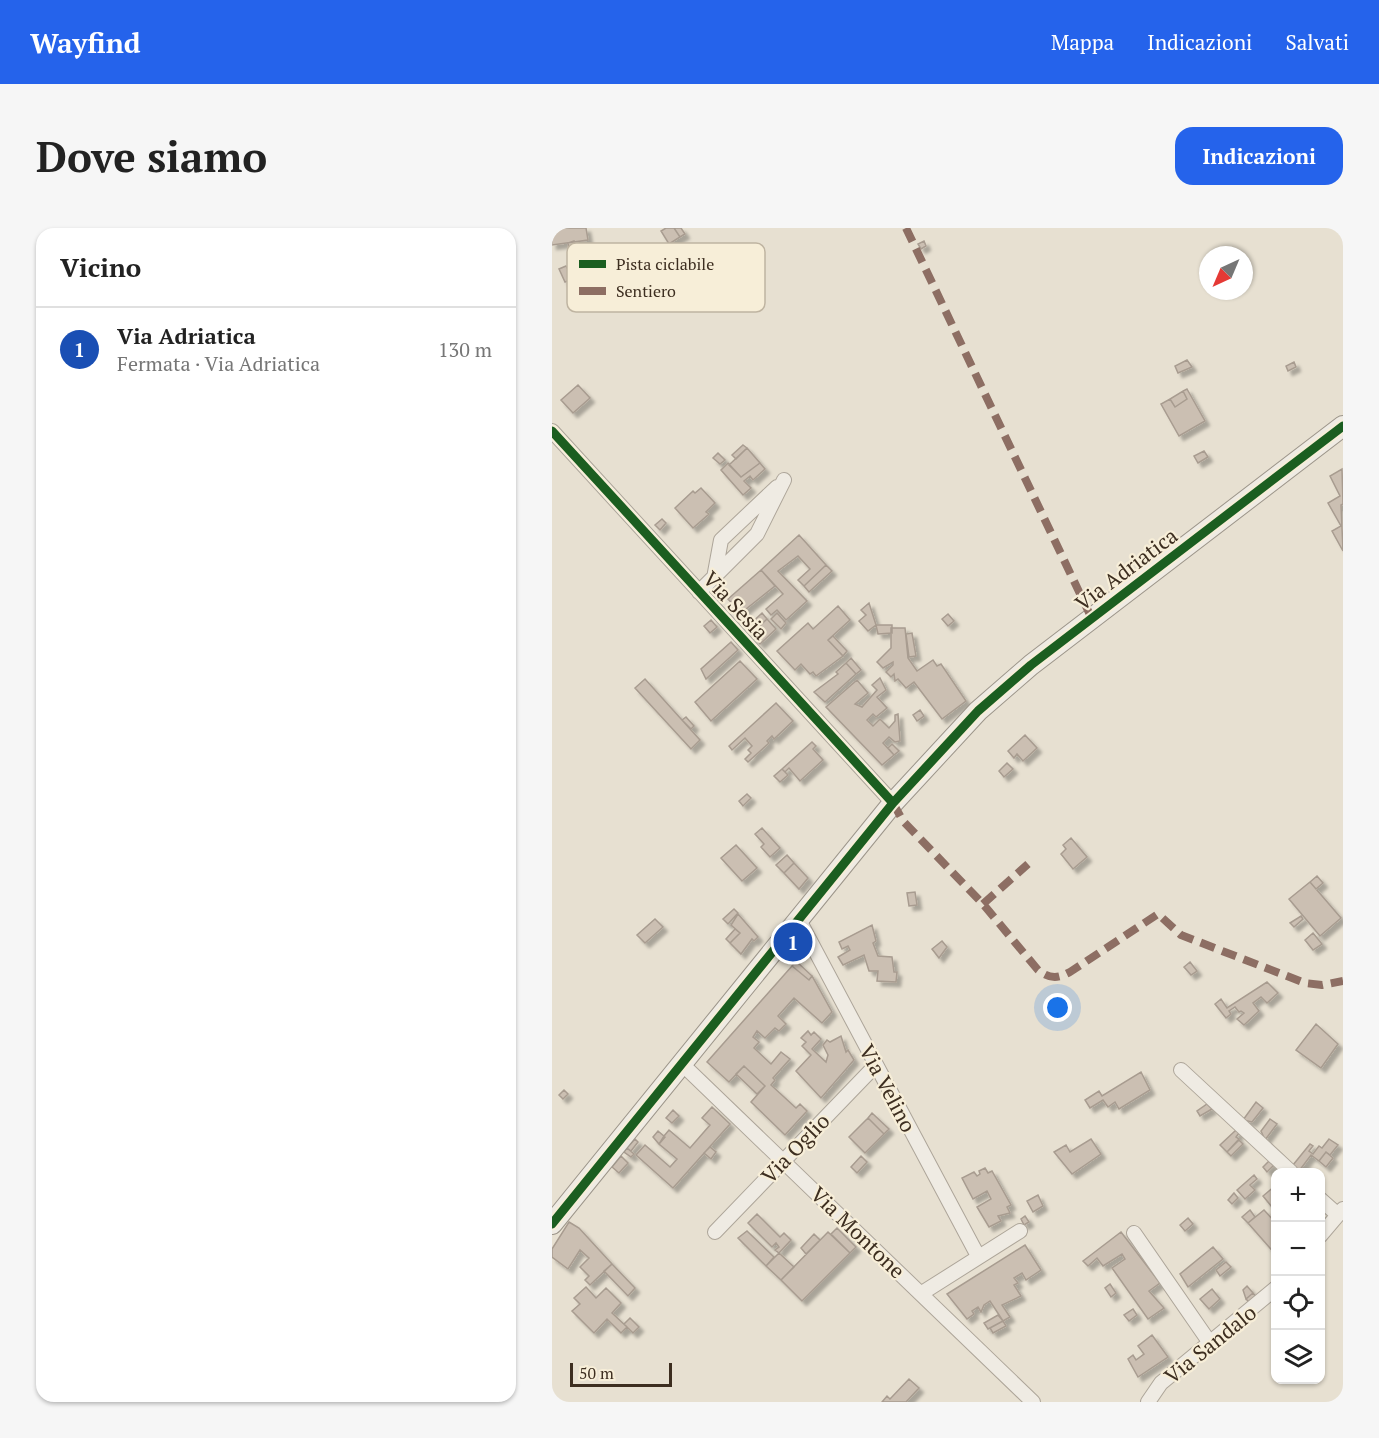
<!DOCTYPE html>
<html lang="it">
<head>
<meta charset="utf-8">
<style>
  body { margin:0; font-family:"PT Serif",serif; background:#f6f6f6; color:#222 }
  .controls { position:absolute; right:18px; bottom:18px; display:grid; overflow:hidden; border-radius:12px; box-shadow:0 2px 4px #0004 }
  .controls button { width:54px; height:54px; display:grid; place-items:center; padding:0; border:0; border-bottom:2px solid #e0e0e0; background:#fff; color:#222; font:30px sans-serif }
  .compass { position:absolute; left:647px; top:18px; width:54px; height:54px; border-radius:50%; background:#fff; box-shadow:0 2px 4px #0004; rotate:224deg }
  .scale { position:absolute; left:18px; bottom:15px; width:102px; box-sizing:border-box; padding-left:6px; border:3px solid #3d2e20; border-top:0; font-size:16px; line-height:21px; white-space:nowrap; color:#3d2e20; -webkit-text-stroke:4px #f7eed8; paint-order:stroke }
  .you { position:absolute; left:506px; top:780px; width:21px; height:21px; margin:-15px; border:4px solid #fff; border-radius:50%; background:#1a73e8; box-shadow:0 0 0 9px #1a73e833 }
  .badge { display:grid; place-items:center; width:39px; height:39px; border-radius:50%; background:#2563eb; color:#fff; font-size:20px; font-weight:700 }
  .pin { position:absolute; translate:-50% -50%; border:3px solid #fff; box-shadow:0 2px 6px #0006 }
  .list { margin:0; padding:0; list-style:none }
  h2 { display:flex; justify-content:space-between; align-items:center; height:78px; margin:0; padding:0 24px; font-size:26px }
  h2 small { font-size:20px; font-weight:400; color:#767676 }
  .list li { display:grid; grid-template-columns:39px 1fr auto; gap:18px; align-items:center; box-sizing:border-box; height:84px; padding:0 24px; border-top:2px solid #e0e0e0 }
  .list b { display:block; font-size:22px; white-space:nowrap }
  .list p { margin:0; font-size:20px; white-space:nowrap; color:#767676 }
  .list em { font-size:20px; font-style:normal; color:#767676 }
  .icon { flex:none; width:33px; height:33px; fill:none; stroke:currentColor; stroke-width:2; stroke-linecap:round; stroke-linejoin:round }
  .map { position:relative; flex:none; width:791px; height:1174px; overflow:hidden; border-radius:18px }
  header { display:flex; align-items:center; gap:36px; box-sizing:border-box; height:84px; padding:0 30px; background:#2563eb; color:#fff }
  header strong { font-size:28px }
  nav { display:flex; gap:33px; margin-inline-start:auto; font-size:21px }
  .intro { display:flex; align-items:center; justify-content:space-between; box-sizing:border-box; height:144px; padding:0 36px }
  h1 { margin:0; font-size:42px }
  .button { padding:15px 27px; border-radius:18px; background:#2563eb; color:#fff; font-size:21px; font-weight:700 }
  main { display:flex; gap:36px; padding:0 36px }
  aside { flex:1; background:#fff; border-radius:18px; box-shadow:0 2px 4px #0004 }
  .map>svg:first-child { display:block }
  .building { fill:#cbbfb2; stroke:#a89c90; stroke-width:1.5; filter:url(#shadow) }
  .lines { fill:none; stroke-linecap:round; stroke-linejoin:round }
  .street-casing { stroke:#ada599; stroke-width:16 }
  .secondary-casing { stroke:#9c958a; stroke-width:22 }
  .street { stroke:#efebe3; stroke-width:14 }
  .secondary { stroke:#efebe3; stroke-width:20 }
  .quiet { stroke:#8d6e63; stroke-width:8; stroke-dasharray:15 8; stroke-linecap:butt }
  .cycleway-casing { stroke:#f7eed8; stroke-width:13 }
  .cycleway { stroke:#1b5e20; stroke-width:9 }
  .labels { text-anchor:middle; dominant-baseline:central; stroke-width:4.5; stroke-linejoin:round; paint-order:stroke }
  .street-label { font-size:21px; fill:#3d2e20; stroke:#f7eed8 }
  .key { fill:#f7eed8; stroke:#bfb4a1; stroke-width:1.5 }
  .key-label { font-size:16px; fill:#3d2e20 }
</style>
</head>
<body>
<header>
<strong>Wayfind</strong>
<nav><a>Mappa</a><a>Indicazioni</a><a>Salvati</a></nav>
</header>
<div class="intro"><h1>Dove siamo</h1><a class="button">Indicazioni</a></div>
<main>
<aside>
<h2>Vicino<small></small></h2>
<ul class="list">
<li><span class="badge" style="background:#1a4fb4">1</span><div><b>Via Adriatica</b><p>Fermata · Via Adriatica</p></div><em>130 m</em></li>
</ul>
</aside>
<div class="map">
<svg width="791" height="1174" viewBox="0 0 791 1174">
  <defs>
    <filter id="shadow"><feDropShadow dx="4.5" dy="4.5" stdDeviation="1.5" flood-color="#0004"/></filter>
  </defs>
  <rect width="100%" height="100%" fill="#e7e0d1"/>
  <path class="building" d="M0 0H34L36 12 0 17Z
    M114 0H122L128 9 117 16 109 3Z
    M122 0H129L133 6 128 9Z
    M22 13 24 21 17 22 16 15Z
    M372 13 374 18 369 21 366 16Z
    M14 38 21 51 13 54 7 41Z
    M635 132 640 139 626 145 623 138Z
    M742 134 744 139 736 143 734 138Z
    M26 157 38 170 21 185 9 172Z
    M635 161 653 193 627 208 609 176 618 171 623 179 635 171 631 163Z
    M631 163 635 171 623 179 618 171Z
    M191 217 195 220 184 231 180 227Z
    M195 220 208 235 189 249 177 237Z
    M652 223 656 229 646 235 642 228Z
    M166 225 173 232 168 236 161 230Z
    M176 235 189 249 208 235 213 241 201 252 198 248 192 253 199 260 191 267 169 242Z
    M790 241 791 276 789 277 791 323 780 303 789 298 776 275 788 268 778 248Z
    M149 260 163 275 154 284 157 286 141 300 123 280 141 263 143 265Z
    M110 291 114 295 108 302 103 297Z
    M247 307 274 337 252 358 246 352 258 341 246 328 226 343 255 373 234 392 225 382 219 387 214 381 231 366 209 342Z
    M274 337 280 343 257 364 252 358Z
    M209 342 223 358 189 385 176 371Z
    M317 375 324 397 316 403 307 393 314 387 309 382Z
    M286 378 298 392 276 412 291 428 264 448 261 444 258 446 249 436 243 442 225 423 256 395 261 401Z
    M210 385 215 391 199 406 194 400Z
    M225 385 234 395 229 401 219 391Z
    M396 386 402 393 396 398 390 391Z
    M215 391 224 401 208 416 199 406Z
    M159 392 165 399 158 405 152 398Z
    M324 397H340V405L326 406Z
    M339 400H353L356 430 365 443 381 432 385 438 389 436 414 473 390 491 362 454 354 460 346 451 343 453 342 446 339 449 334 444 341 437V434L331 440 325 434 339 420Z
    M360 405 364 428 357 429 354 406Z
    M281 408 295 423 291 428 276 412Z
    M179 414 186 422 154 451 149 441Z
    M299 430 309 442 304 446 294 435Z
    M188 433 205 451 159 493 143 474Z
    M294 435 304 446 273 474 262 464 286 446 284 444Z
    M328 450 334 462 325 469 335 480 324 489 321 486 315 492 321 498 328 491 337 500 343 493V487L346 486 348 513 343 514 337 509 331 515 342 527 330 537 274 479 305 452 316 465 303 476 310 479 325 462 320 457Z
    M93 451 148 512 139 521 83 460Z
    M224 475 241 493 222 511 220 508 215 513 217 515 196 534 193 531 199 525 196 522 200 518 193 510 180 522 177 518Z
    M368 482 372 488 365 493 361 487Z
    M134 489 142 498 139 501 130 492Z
    M473 507 485 520 471 533 465 526 462 530 456 523Z
    M260 514 264 518 261 521 271 532 248 553 237 540 233 544 230 541Z
    M340 516 347 523 342 527 336 520Z
    M455 535 461 541 452 549 447 543Z
    M230 541 236 547 228 554 222 548Z
    M195 566 199 570 191 578 187 573Z
    M210 600 228 620 218 629 209 619 212 616 203 606Z
    M519 610 535 629 521 641 509 626 514 621 511 617Z
    M184 617 205 640 190 653 169 630Z
    M235 627 242 635 232 645 224 637Z
    M242 635 256 650 247 661 232 645Z
    M765 648 771 655 764 661 758 654Z
    M758 654 789 690 768 708 737 671Z
    M363 664 365 677 357 678 355 665Z
    M182 681 186 685 176 696 171 691Z
    M186 686 206 709 202 713 200 711 189 726 178 715 188 705 179 697Z
    M749 688 751 691 742 699 738 695Z
    M103 691 111 699 93 715 85 707Z
    M320 697 324 713 321 715 326 728 340 729 342 744H345L344 754 325 753 326 743H317L312 727 291 737 286 729 298 722 296 718 290 721 287 714Z
    M183 701 188 705 178 715 174 711Z
    M761 705 770 716 761 722 753 712Z
    M390 713 395 719 387 730 380 721Z
    M244 733 260 748 257 752 240 738Z
    M638 734 645 743 639 747 632 739Z
    M240 738 257 752 260 748 280 784 270 795 242 770 226 788 234 796 227 803 223 800 213 810 205 803 201 809 207 814 202 820 219 836 229 824 238 831 221 850 223 852 219 857 244 880 248 876 255 883 233 907 199 874 213 858 192 838 177 854 155 834Z
    M715 754 726 765 715 775 709 769 701 775 707 783 692 797 685 791 692 785 689 783 687 784 683 779 677 783 679 786 674 790 663 776 669 771 675 780Z
    M764 796 786 816 769 840 744 822Z
    M256 803 259 807 262 804 269 811 260 821 274 834 276 827 271 817 275 812 278 814 289 808 294 824 296 822 302 832 269 870 244 843 259 827 250 818 254 814 249 810Z
    M192 838 213 858 205 866 184 846Z
    M589 844 598 862 567 881 563 874 556 879 551 872 538 880 533 872 547 863 550 868Z
    M12 862 16 866 11 871 7 867Z
    M704 874 711 880 700 894 691 892Z
    M655 876 660 881 648 888 645 883Z
    M160 879 178 896 121 960 84 927 93 917 118 939 125 931 107 916 112 908 117 902 138 920 158 897 150 890Z
    M121 882 127 888 120 895 114 890Z
    M320 885 337 901 332 906 316 890Z
    M316 890 332 906 313 925 297 909Z
    M718 891 725 896 713 912 709 903Z
    M684 902 687 905 684 909 687 911 675 924 668 917Z
    M106 903 113 909 107 916 101 909Z
    M83 911 86 914 79 923 75 920Z
    M539 911 549 926 520 946 502 924 514 917 518 924Z
    M777 911 786 917 778 927 774 924 767 933 759 927 747 943 741 937 758 916 761 918 757 923 761 926 767 918 770 920Z
    M687 912 691 916 679 928 675 924Z
    M158 919 164 924 159 931 152 925Z
    M75 920 82 926 79 929 72 924Z
    M774 924 781 930 774 939 767 933Z
    M69 928 76 935 67 945 60 939Z
    M309 928 315 934 305 945 299 939Z
    M717 933 722 937 715 944 711 939Z
    M433 940 436 945 440 943 459 977 455 979 458 985 446 988 449 993 437 999 425 979 439 971 435 963 421 971 410 950 422 944 425 948 428 946 427 943Z
    M702 947 705 951 698 957 703 962 693 971 685 962Z
    M724 957V984L711 968Z
    M682 965 686 970 680 976 676 972Z
    M486 967 491 978 481 984 475 973Z
    M698 982 703 989 696 995 690 989Z
    M712 982 724 995V1027L696 995Z
    M205 986 228 1009 232 1005 239 1012 227 1025 223 1022 227 1019 224 1015 220 1019 196 995Z
    M473 988 477 994 472 997 469 991Z
    M636 990 641 996 633 1003 628 997Z
    M17 994 27 1000 60 1036 38 1057 33 1052 37 1048 28 1039 37 1030 28 1022 16 1041 0 1029V1021Z
    M285 1000 304 1019 298 1025 279 1006Z
    M195 1003 222 1029 214 1038 186 1010Z
    M276 1004 298 1025 250 1073 229 1052Z
    M569 1004 608 1055 597 1063 612 1080 596 1091 560 1040 573 1031 570 1026 551 1038 545 1030 536 1038 531 1033Z
    M262 1006 268 1012 254 1026 249 1020Z
    M473 1017 489 1042 474 1052 470 1045 462 1050 466 1055 462 1057 469 1068 450 1077 458 1089 451 1093 438 1073 432 1077 429 1084 426 1079 420 1083 422 1086 415 1091 395 1066Z
    M661 1019 671 1031 636 1059 628 1046Z
    M227 1025 242 1039 229 1052 214 1038Z
    M674 1034 679 1039 668 1048 664 1042Z
    M60 1036 83 1060 76 1068 52 1043Z
    M558 1056 564 1065 559 1069 553 1060Z
    M695 1058 701 1065 694 1071 691 1062Z
    M34 1059 44 1070 54 1060 69 1075 60 1085 75 1099 69 1105 55 1091 42 1105 20 1083 28 1076 22 1070Z
    M660 1061 668 1071 657 1081 648 1071Z
    M701 1065 705 1070 699 1076 694 1071Z
    M581 1081 585 1087 577 1093 572 1087Z
    M446 1087 451 1093 436 1101 432 1095Z
    M78 1090 87 1099 81 1105 72 1096Z
    M451 1093 454 1098 441 1105 438 1100Z
    M600 1107 616 1129 586 1149 576 1131 581 1127 584 1132 592 1126 586 1118Z
    M357 1151 367 1160 354 1174H330L335 1168 338 1171Z"/>
  <g class="lines">
    <defs>
      <path id="street" d="M0 203 341 575
        M162 350 169 312 225 259
        M147 364 205 306 232 252
        M247 692 426 1028
        M129 835 481 1174
        M629 842 739 944
        M768 971 786 987
        M163 1004 324 837
        M582 1005 658 1115
        M768 1008 791 981
        M370 1065 468 1003
        M596 1174 609 1155 724 1060"/>
      <path id="secondary" d="M0 996 341 575 426 483 479 437 791 198"/>
    </defs>
    <use href="#street" class="street-casing"/>
    <use href="#secondary" class="secondary-casing"/>
    <use href="#street" class="street"/>
    <use href="#secondary" class="secondary"/>
    <path class="quiet" d="M354 0 540 391
      M341 575 351 593 431 676 486 742C498 751 505 751 518 744L606 686 629 707 753 755 770 757 791 753
      M431 676 476 636"/>
    <defs>
      <path id="cycleway" d="M0 203 341 575
        M0 996 341 575 426 483 479 437 791 198"/>
    </defs>
    <use href="#cycleway" class="cycleway-casing"/>
    <use href="#cycleway" class="cycleway"/>
  </g>
  <g class="labels">
    <g class="street-label">
      <text transform="translate(574 341) rotate(-37)">Via Adriatica</text>
      <text transform="translate(184 377) rotate(47)">Via Sesia</text>
      <text transform="translate(336 860) rotate(62)">Via Velino</text>
      <text transform="translate(243 920) rotate(-46)">Via Oglio</text>
      <text transform="translate(306 1004) rotate(44)">Via Montone</text>
      <text transform="translate(658 1116) rotate(-39)">Via Sandalo</text>
    </g>
  </g>
  <rect x="15" y="15" width="198" height="69" rx="9" class="key"/>
  <rect x="27" y="32" width="27" height="8" fill="#1b5e20"/>
  <rect x="27" y="59" width="27" height="8" fill="#8d6e63"/>
  <g class="key-label">
    <text x="64" y="42">Pista ciclabile</text>
    <text x="64" y="69">Sentiero</text>
  </g>
</svg>
<div class="controls">
<button>+</button>
<button>−</button>
<button><svg class="icon" aria-label="locate" viewBox="0 0 24 24"><circle cx="12" cy="12" r="6"/><path d="M12 2v4M12 18v4M2 12h4M18 12h4"/></svg></button>
<button><svg class="icon" aria-label="layers" viewBox="0 0 24 24"><path d="M12 4l9 5-9 5-9-5zM3 14l9 5 9-5"/></svg></button>
</div>
<svg class="compass" viewBox="-18 -18 36 36"><path d="M0-13l5 13h-10z" fill="#e53935"/><path d="M0 13l5-13h-10z" fill="#767676"/></svg>
<div class="scale">50 m</div>
<div class="you"></div>
<div class="pin badge" style="left:241px;top:714px;background:#1a4fb4">1</div>
</div>
</main>
</body>
</html>
